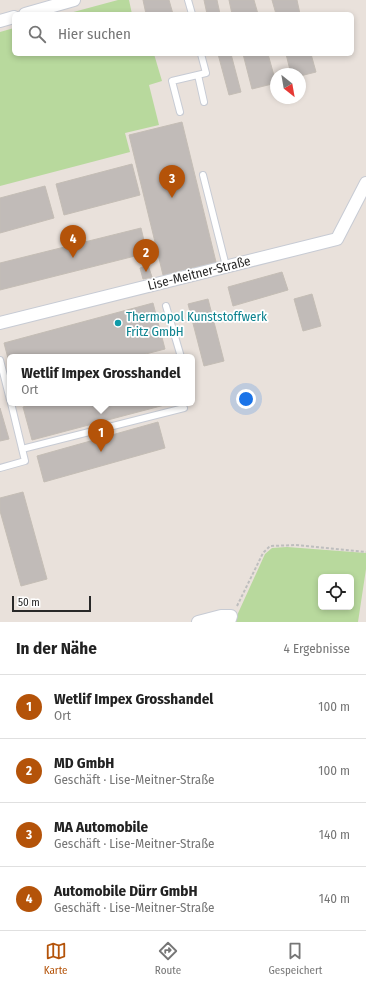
<!DOCTYPE html>
<html lang="de">
<head>
<meta charset="utf-8">
<style>
  body { margin:0; font-family:"Fira Sans Condensed",sans-serif; background:#f6f6f6; color:#222 }
  .controls { position:absolute; right:12px; bottom:12px; display:grid; overflow:hidden; border-radius:6px; box-shadow:0 2px 6px #0003 }
  .controls button { width:36px; height:36px; display:grid; place-items:center; padding:0; border:0; border-bottom:1px solid #e0e0e0; background:#fff; color:#222; font:20px sans-serif }
  .compass { position:absolute; left:270px; top:68px; width:36px; height:36px; border-radius:50%; background:#fff; box-shadow:0 2px 6px #0003; rotate:149deg }
  .scale { position:absolute; left:12px; bottom:10px; width:79px; box-sizing:border-box; padding-left:4px; border:2px solid #282828; border-top:0; font-size:11px; line-height:14px; white-space:nowrap; color:#282828; -webkit-text-stroke:3px #fff; paint-order:stroke }
  .you { position:absolute; left:246px; top:399px; width:14px; height:14px; margin:-10px; border:3px solid #fff; border-radius:50%; background:#1a73e8; box-shadow:0 0 0 6px #1a73e833 }
  .badge { display:grid; place-items:center; width:26px; height:26px; border-radius:50%; background:#b45309; color:#fff; font-size:13px; font-weight:700 }
  .pin { position:absolute; translate:-50% -33px; filter:drop-shadow(0 1px 2px #0008) }
  .pin::after { content:''; position:absolute; top:21px; width:14px; height:12px; background:inherit; clip-path:polygon(0 0,100% 0,50% 100%) }
  .popup { position:absolute; left:7px; top:354px; width:188px; height:52px; box-sizing:border-box; display:grid; place-content:center; border-radius:6px; background:#fff; filter:drop-shadow(0 1px 3px #0005); font-size:13px; white-space:nowrap; color:#767676 }
  .popup b { font-size:15px; color:#222 }
  .popup::after { content:''; position:absolute; left:50%; top:100%; margin-left:-8px; border:8px solid transparent; border-top-color:#fff }
  .list { margin:0; padding:0; list-style:none }
  h2 { display:flex; justify-content:space-between; align-items:center; height:52px; margin:0; padding:0 16px; font-size:17px }
  h2 small { font-size:13px; font-weight:400; color:#767676 }
  .list li { display:grid; grid-template-columns:26px 1fr auto; gap:12px; align-items:center; box-sizing:border-box; height:64px; padding:0 16px; border-top:1px solid #e0e0e0 }
  .list b { display:block; font-size:15px; white-space:nowrap }
  .list p { margin:0; font-size:13px; white-space:nowrap; color:#767676 }
  .list em { font-size:13px; font-style:normal; color:#767676 }
  .icon { flex:none; width:22px; height:22px; fill:none; stroke:currentColor; stroke-width:2; stroke-linecap:round; stroke-linejoin:round }
  .map { position:relative; flex:none; width:366px; height:622px; overflow:hidden }
  .search { position:absolute; background:#fff; box-shadow:0 2px 6px #0003; left:12px; right:12px; top:12px; height:44px; display:flex; align-items:center; gap:10px; box-sizing:border-box; padding:0 14px; border-radius:6px; color:#767676; font-size:15px }
  .sheet { height:308px; background:#fff }
  nav { display:flex; justify-content:space-around; align-items:center; box-sizing:border-box; height:56px; border-top:1px solid #e0e0e0; background:#fff; font-size:11px; color:#767676 }
  nav a { display:grid; justify-items:center; gap:2px }
  nav .on { color:#b45309 }
  .map>svg:first-child { display:block }
  .green { fill:#b8d99d; fill-rule:evenodd }
  .building { fill:#c1bbb8; stroke:#c4bdb5 }
  .lines { fill:none; stroke-linecap:round; stroke-linejoin:round }
  .lane-casing { stroke:#c7cbd4; stroke-width:8 }
  .street-casing { stroke:#c7cbd4; stroke-width:14 }
  .path { stroke:#bebebe; stroke-width:2; stroke-dasharray:3 2; stroke-linecap:butt }
  .lane { stroke:#fff; stroke-width:6 }
  .street { stroke:#fff; stroke-width:12 }
  .culture-dot { fill:#0f9aa8; stroke:#fff; stroke-width:1.5 }
  .labels { text-anchor:middle; dominant-baseline:central; stroke-width:3.5; stroke-linejoin:round; paint-order:stroke }
  .street-label { font-size:13px; fill:#282828; stroke:#fff }
  .culture-label { font-size:13px; fill:#0d838f; stroke:#fff; text-anchor:start }
</style>
</head>
<body>
<div class="map">
<svg width="366" height="622" viewBox="0 0 366 622">
  <rect width="100%" height="100%" fill="#e9e1db"/>
  <path class="green" d="M118 0H129L132 14H66Z
    M14 28V54H154L162 81 149 85 159 125 125 133 130 152 0 186V32Z
    M287 547 366 553V569L358 622H234L265 554 272 548ZM321 577H351V607H321Z"/>
  <path class="building" d="M143 0H169L173 14H146Z
    M204 0H217L220 14H207Z
    M229 0H254L258 14H232Z
    M272 0H297L300 14H276Z
    M218 54H231L241 92 229 95Z
    M243 54H268L276 83 252 89Z
    M286 54H311L316 72 300 76V74H291Z
    M182 122 216 262 163 275 129 135Z
    M132 164 140 195 64 215 56 184Z
    M45 186 54 218 0 233V198Z
    M141 228 147 253 0 290V263Z
    M148 265 152 277 143 279 140 268Z
    M282 272 288 290 233 306 228 287Z
    M312 294 321 326 303 331 294 299Z
    M208 299 224 361 204 366 188 304Z
    M153 303 165 349 134 357H10V366L4 343Z
    M37 403H172L32 440 23 407Z
    M0 408 9 439 0 441Z
    M158 422 165 448 44 482 37 456Z
    M23 492 47 579 21 586 0 511V498Z"/>
  <g class="lines">
    <defs>
      <path id="lane" d="M188 0 192 14
        M198 75 204 102
        M180 112 172 81 206 73 201 54
        M203 175 226 266
        M166 306 181 357
        M0 360 10 400
        M22 449 184 408
        M0 468 25 461 11 403"/>
      <path id="street" d="M25 14 74 0
        M0 21 14 17
        M0 323 337 239 366 183
        M198 622 221 616H231L229 622"/>
    </defs>
    <use href="#lane" class="lane-casing"/>
    <use href="#street" class="street-casing"/>
    <path class="path" d="M237 606 263 553 270 546 296 545 366 552"/>
    <use href="#lane" class="lane"/>
    <use href="#street" class="street"/>
  </g>
  <circle class="culture-dot" cx="118" cy="323" r="4"/>
  <g class="labels">
    <g class="street-label">
      <text transform="translate(199 273) rotate(-14)">Lise-Meitner-Straße</text>
    </g>
    <g class="culture-label">
      <text x="126" y="316">Thermopol Kunststoffwerk<tspan x="126" dy="15">Fritz GmbH</tspan></text>
    </g>
  </g>
</svg>
<div class="controls">
<button><svg class="icon" aria-label="locate" viewBox="0 0 24 24"><circle cx="12" cy="12" r="6"/><path d="M12 2v4M12 18v4M2 12h4M18 12h4"/></svg></button>
</div>
<svg class="compass" viewBox="-18 -18 36 36"><path d="M0-13l5 13h-10z" fill="#e53935"/><path d="M0 13l5-13h-10z" fill="#767676"/></svg>
<div class="scale">50 m</div>
<div class="you"></div>
<div class="pin badge" style="left:101px;top:452px">1</div>
<div class="popup"><b>Wetlif Impex Grosshandel</b>Ort</div>
<div class="pin badge" style="left:146px;top:272px">2</div>
<div class="pin badge" style="left:172px;top:198px">3</div>
<div class="pin badge" style="left:73px;top:258px">4</div>
<div class="search"><svg class="icon" aria-label="search" viewBox="0 0 24 24"><circle cx="10" cy="10" r="6"/><path d="M15 15l6 6"/></svg>Hier suchen</div>
</div>
<section class="sheet">
<h2>In der Nähe<small>4 Ergebnisse</small></h2>
<ul class="list">
<li><span class="badge">1</span><div><b>Wetlif Impex Grosshandel</b><p>Ort</p></div><em>100 m</em></li>
<li><span class="badge">2</span><div><b>MD GmbH</b><p>Geschäft · Lise-Meitner-Straße</p></div><em>100 m</em></li>
<li><span class="badge">3</span><div><b>MA Automobile</b><p>Geschäft · Lise-Meitner-Straße</p></div><em>140 m</em></li>
<li><span class="badge">4</span><div><b>Automobile Dürr GmbH</b><p>Geschäft · Lise-Meitner-Straße</p></div><em>140 m</em></li>
</ul>
</section>
<nav>
<a class="on"><svg class="icon" aria-label="map" viewBox="0 0 24 24"><path d="M3 6l6-2 6 2 6-2v14l-6 2-6-2-6 2zM9 4v14M15 6v14"/></svg>Karte</a>
<a><svg class="icon" aria-label="directions" viewBox="0 0 24 24"><path d="M12 3l9 9-9 9-9-9zM9 14v-3h6M13 9l2 2-2 2"/></svg>Route</a>
<a><svg class="icon" aria-label="saved" viewBox="0 0 24 24"><path d="M7 4h10v16l-5-4-5 4z"/></svg>Gespeichert</a>
</nav>
</body>
</html>
